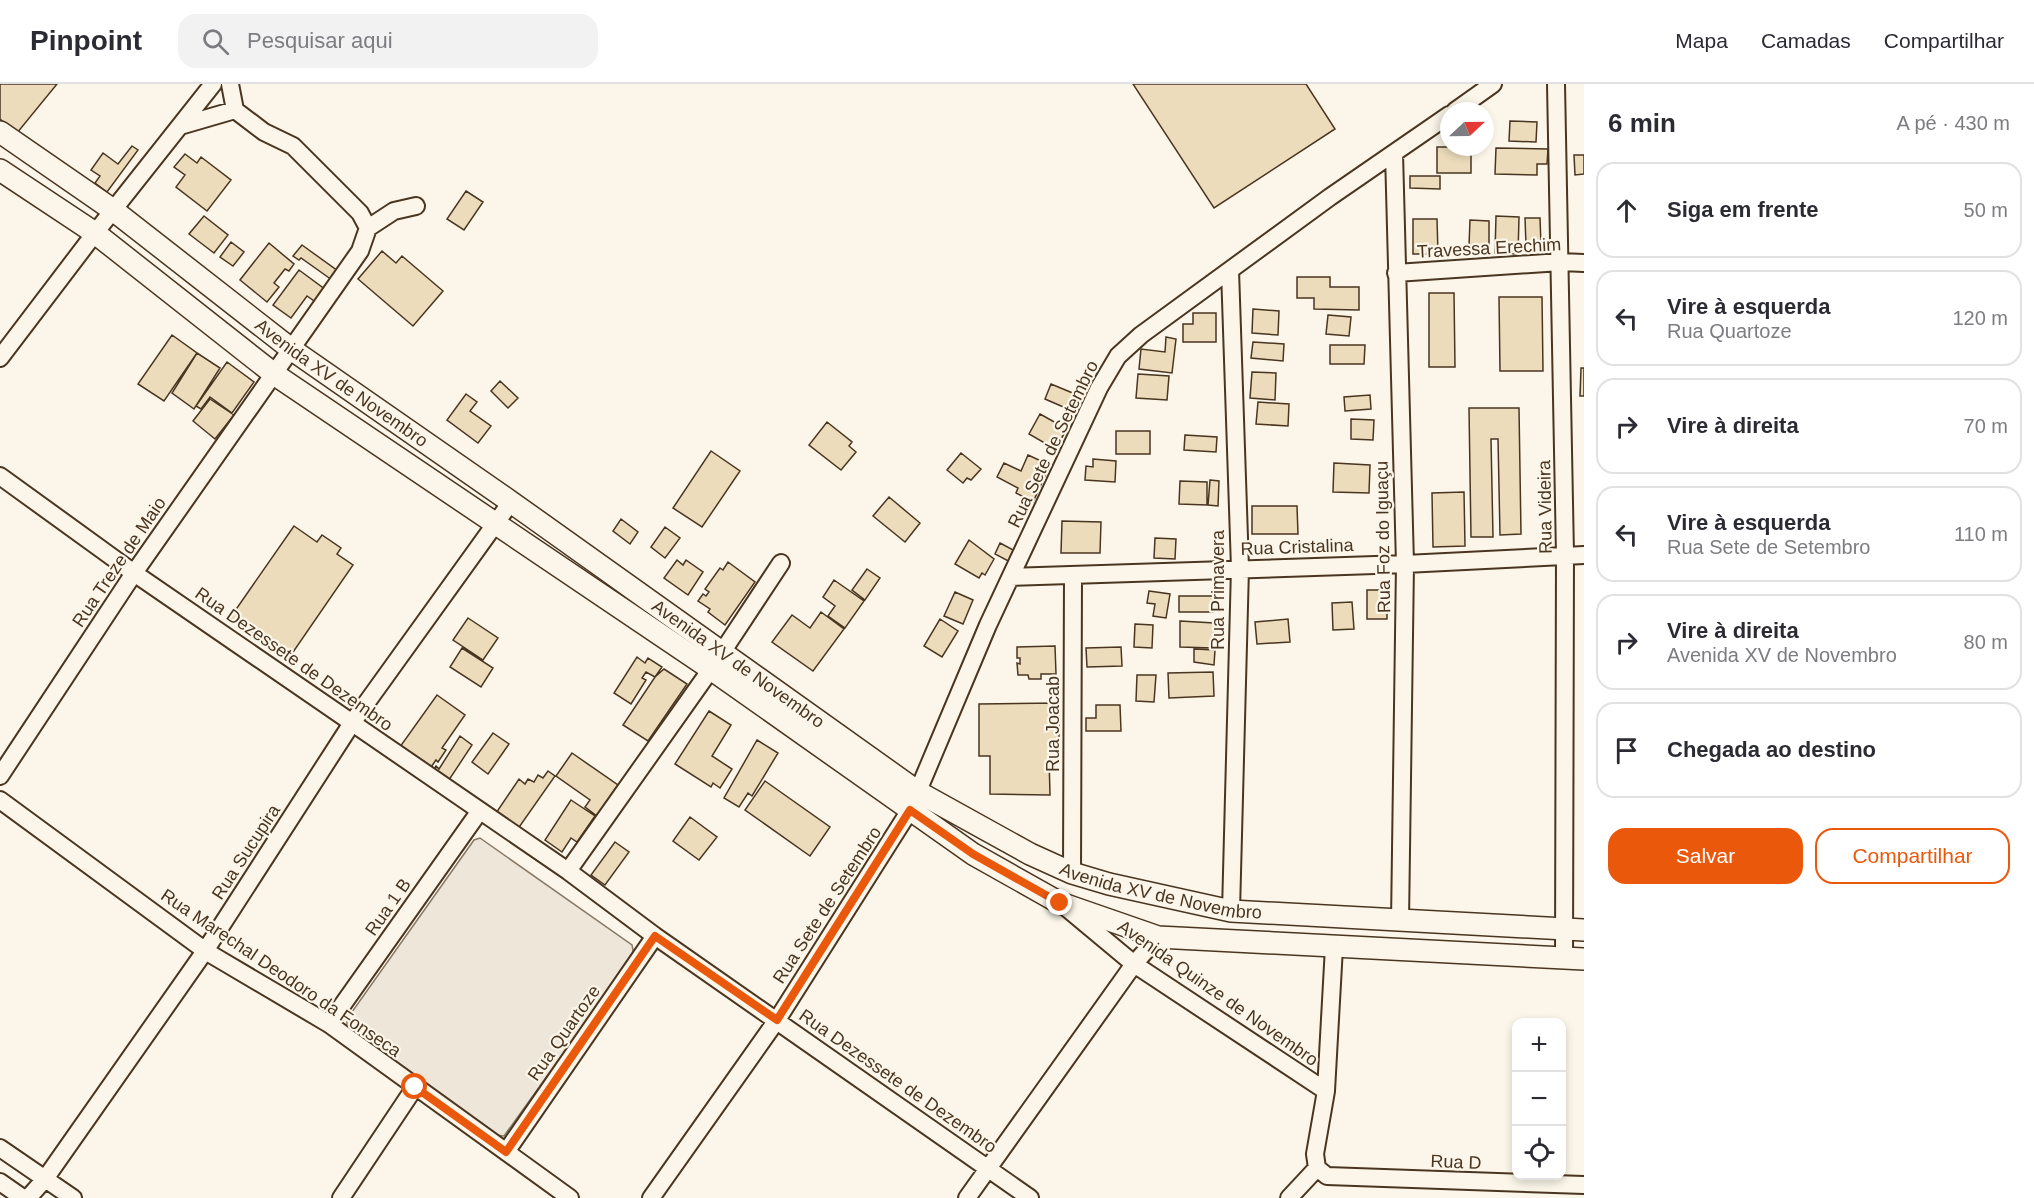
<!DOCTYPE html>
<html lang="pt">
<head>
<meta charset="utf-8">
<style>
  body { margin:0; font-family:Helvetica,sans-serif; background:#f2f2f3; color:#2b2b33 }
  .controls { position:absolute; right:18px; bottom:18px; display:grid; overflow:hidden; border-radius:12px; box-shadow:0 3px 9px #0003 }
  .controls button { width:54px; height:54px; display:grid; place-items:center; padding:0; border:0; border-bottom:2px solid #e1e1e2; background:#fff; color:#2b2b33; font:30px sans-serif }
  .compass { position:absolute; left:1440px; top:18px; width:54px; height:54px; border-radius:50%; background:#fff; box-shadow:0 3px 9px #0003; rotate:68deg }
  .stop { position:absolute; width:18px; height:18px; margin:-14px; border:4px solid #ea580c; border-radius:50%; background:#fff }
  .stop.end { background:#ea580c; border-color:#fff; box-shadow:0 2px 6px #0008 }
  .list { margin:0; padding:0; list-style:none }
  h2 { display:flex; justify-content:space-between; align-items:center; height:78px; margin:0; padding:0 24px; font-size:26px }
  h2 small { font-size:20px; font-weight:400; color:#7c7c81 }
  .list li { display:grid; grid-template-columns:39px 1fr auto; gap:18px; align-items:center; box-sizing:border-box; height:96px; margin:0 12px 12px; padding:0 12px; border:2px solid #e1e1e2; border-radius:18px }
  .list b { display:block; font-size:22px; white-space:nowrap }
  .list p { margin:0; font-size:20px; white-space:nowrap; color:#7c7c81 }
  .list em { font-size:20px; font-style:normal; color:#7c7c81 }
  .actions { display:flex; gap:12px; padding:18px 24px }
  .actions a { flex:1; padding:14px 0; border:2px solid #ea580c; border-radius:18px; text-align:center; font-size:21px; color:#ea580c }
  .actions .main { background:#ea580c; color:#fff }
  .icon { flex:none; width:33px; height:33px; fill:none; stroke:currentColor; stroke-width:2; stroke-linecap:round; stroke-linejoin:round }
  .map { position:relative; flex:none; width:1584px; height:1114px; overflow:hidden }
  header { display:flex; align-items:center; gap:36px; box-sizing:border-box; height:84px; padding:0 30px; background:#fff; border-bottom:2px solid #e1e1e2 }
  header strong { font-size:28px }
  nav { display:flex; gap:33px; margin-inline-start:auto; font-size:21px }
  .search { width:420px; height:54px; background:#f2f2f3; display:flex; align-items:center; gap:15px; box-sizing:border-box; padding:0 21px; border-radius:18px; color:#7c7c81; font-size:22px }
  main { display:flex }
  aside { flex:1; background:#fff }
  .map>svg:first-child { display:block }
  .green { fill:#ede6d9; stroke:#887966; stroke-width:1.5 }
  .building { fill:#ecdcbc; stroke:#4a3520; stroke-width:1.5 }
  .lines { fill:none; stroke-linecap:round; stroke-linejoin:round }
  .minor-casing { stroke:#4a3520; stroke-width:20 }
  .major-casing { stroke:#4a3520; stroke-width:24 }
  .minor { stroke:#fbf6e9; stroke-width:16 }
  .major { stroke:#fbf6e9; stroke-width:21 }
  .route { stroke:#ea580c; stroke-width:8 }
  .labels { text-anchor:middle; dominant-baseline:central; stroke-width:4.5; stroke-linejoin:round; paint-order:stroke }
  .street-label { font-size:18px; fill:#4a3520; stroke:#fbf6e9 }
</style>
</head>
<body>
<header>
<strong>Pinpoint</strong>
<div class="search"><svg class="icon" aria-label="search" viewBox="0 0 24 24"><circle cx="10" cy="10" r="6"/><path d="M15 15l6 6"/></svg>Pesquisar aqui</div>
<nav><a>Mapa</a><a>Camadas</a><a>Compartilhar</a></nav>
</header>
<main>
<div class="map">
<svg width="1584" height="1114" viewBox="0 0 1584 1114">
  <rect width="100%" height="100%" fill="#fbf6e9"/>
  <path class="green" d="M480 754 632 861 634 871 504 1052 494 1051 347 942V935L474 756Z"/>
  <path class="building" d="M0 0H57L17 49 0 35Z
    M1133 0H1306L1335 45 1214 124Z
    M1510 37 1537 38 1536 58 1509 57Z
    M132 62 138 66 107 108 95 99 100 92 91 86 103 69 118 80Z
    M1437 63H1471V89H1437Z
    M1496 64 1548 65 1547 80H1537V91L1495 90Z
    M185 70 197 79 201 73 231 96 207 127 176 103 185 91 174 83Z
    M1574 71H1584V90L1575 91Z
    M1410 92H1440V105L1410 104Z
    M466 107 483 118 464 146 447 135Z
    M204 132 228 151 214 169 189 150Z
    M1496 132 1519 133 1518 170 1495 169Z
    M1525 134H1540L1541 161H1526Z
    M1413 135H1437L1438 170H1413Z
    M1470 136 1489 137V162H1469Z
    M231 158 244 168 233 182 220 173Z
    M269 159 294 180 289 187 285 185 274 199 279 203 267 218 240 196Z
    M302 161 338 187 332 196 301 174 299 176 293 172Z
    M382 167 396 179 402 172 443 207 413 242 358 195Z
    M299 186 326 206 317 219 307 212 291 234 273 221Z
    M1297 193H1330V203H1359V226L1314 225V214H1297Z
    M1429 209H1454L1455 283H1429Z
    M1499 213H1542L1543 287H1500Z
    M1253 225 1279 227 1278 251 1252 249Z
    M1193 229H1216V258H1183V240H1193Z
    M1328 231 1351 233 1349 252 1326 250Z
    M172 251 197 269 164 317 138 300Z
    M1166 253 1176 255 1172 289 1139 285 1141 265 1165 268Z
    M1253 258 1284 260 1283 277 1251 274Z
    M1330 261H1365L1364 280H1330Z
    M197 269 220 284 194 325 172 309Z
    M227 278 254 298 232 329 210 313 201 325 196 322Z
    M1581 284H1584V312H1580Z
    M1252 288 1276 289 1275 316 1250 314Z
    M1138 290 1169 292 1167 316 1136 314Z
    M500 297 518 314 508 324 491 307Z
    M1051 300 1075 310 1068 325 1045 315Z
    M466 310 477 318 470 327 491 342 478 359 447 336Z
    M1370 311 1371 325 1345 327 1344 313Z
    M210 315 234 331 215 355 193 337Z
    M1258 318 1289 320 1288 342 1256 340Z
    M1469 324H1519L1521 450 1500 451 1498 355H1491L1493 453H1471Z
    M1040 330 1067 345 1055 365 1029 350Z
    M1351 335 1374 336 1373 356 1351 355Z
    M827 338 852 358 849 362 856 368 841 386 809 361Z
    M1116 347H1150V370H1116Z
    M1185 351 1217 353 1216 368 1184 366Z
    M711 367 740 387 702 443 673 424Z
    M961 369 981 385 971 396 967 394 963 399 947 386Z
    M1028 371 1050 381 1033 418 1016 409 1018 404 997 393 1004 379 1021 387Z
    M1093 375 1116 377 1115 398 1085 396 1086 382 1093 383Z
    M1334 379 1370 381 1369 409 1333 408Z
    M1210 396 1219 397 1218 422 1208 421Z
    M1180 397 1207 398V421L1179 420Z
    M1464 408 1465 462 1433 463 1432 409Z
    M889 413 920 439 905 458 873 432Z
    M1252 422H1297L1298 450H1252Z
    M621 435 638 448 630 460 613 447Z
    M1062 437 1101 438 1100 469H1061Z
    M294 442 317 458 322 451 341 464 337 470 353 481 289 574 230 534Z
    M665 443 680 454 665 474 651 463Z
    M1155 454 1176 455 1175 475 1154 474Z
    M969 456 994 475 985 491 982 489 979 494 955 480Z
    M1000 459 1017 468 1012 479 995 470Z
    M677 476 683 481 686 476 703 488 688 511 664 494Z
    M728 478 755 498 725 541 708 528 710 525 698 517 703 510 706 512 709 508 705 505 720 484 723 486Z
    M867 485 880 494 865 516 852 506Z
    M834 496 864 517 845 544 828 532 835 522 823 513Z
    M1367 506H1387V535H1367Z
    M1149 507 1170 510 1166 534 1153 532 1155 520 1147 519Z
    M955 508 973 516 963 540 944 532Z
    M1179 512H1213V528H1179Z
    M1352 518 1354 545 1333 546 1332 519Z
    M821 528 844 545 813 587 772 558 792 531 810 544Z
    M468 534 498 554 483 576 453 556Z
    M940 535 958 547 942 573 924 562Z
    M1288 535 1290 558 1257 560 1255 538Z
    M1180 537 1214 539 1213 564 1180 563Z
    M1135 540 1153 541 1152 564 1134 563Z
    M1055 562 1056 590H1041V595H1029L1028 591H1018L1017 579 1020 580V574H1017V563Z
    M1121 563 1122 582 1087 583 1086 564Z
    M462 564 493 584 481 603 450 583Z
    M1194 565 1215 566 1214 581 1194 578Z
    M637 573 645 579 648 574 662 583 655 593 646 588 642 594 646 596 631 620 614 609Z
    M664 585 687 600 648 657 623 641 655 593Z
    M1213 588 1214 612 1169 614 1168 589Z
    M1137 591H1156L1154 618 1136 617Z
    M437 611 465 631 442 664 446 666 438 678 436 676 431 683 429 681 424 687 397 667Z
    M1059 619V673H1049L1050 711 990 710V672H979V620Z
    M1096 621H1120L1121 647H1086V634H1096Z
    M709 627 731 641 712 672 732 685 720 704 713 699 711 703 675 680Z
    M493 649 509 660 488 690 472 678Z
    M460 652 472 661 445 702 431 690 436 682 439 685Z
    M757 656 778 669 752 712 748 709 739 723 724 714Z
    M572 669 618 701 597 732 585 723 590 716 556 692Z
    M548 687 555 692 515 749 492 735 519 695 525 700 528 695 534 698 538 691 543 694Z
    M765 697 830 743 810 772 745 726Z
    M571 716 595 732 577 758 571 754 562 768 545 756Z
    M690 733 717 753 699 776 673 757Z
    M615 758 629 768 605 801 591 791Z"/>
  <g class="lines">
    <defs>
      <path id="minor" d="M1556 0 1565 471 1564 874
        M1455 27 1493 0
        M180 42 235 26
        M1394 69 1405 480 1400 838
        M368 144 394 127 416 122
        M1230 186 1240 484 1231 827
        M1396 189 1561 178 1584 179
        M0 274 95 149 213 0
        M0 392 134 489 568 787 655 852 1030 1114
        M1011 493 1405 480 1584 471
        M0 692 134 489 360 167 368 144 360 129 293 62 264 48 235 26 230 0
        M0 716 207 868 329 940 570 1114
        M568 787 711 585 781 479
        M1072 789 1073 492
        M1068 825 1134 880 1326 1007
        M1334 863 1326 1007 1315 1070 1317 1084 1327 1092 1584 1101
        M329 940 479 728
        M0 1064 73 1114
        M506 1068 655 852
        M0 1098 23 1114
        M28 1114 45 1095 205 867 352 639 511 418
        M341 1114 415 1003
        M651 1114 777 936 910 726 988 541 1099 304 1118 272 1141 251 1330 113 1449 31
        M967 1114 1134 880 1158 853
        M1289 1114 1317 1084"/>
      <g id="major">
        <path id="s1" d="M0 48 113 126 291 265 511 418 918 708 1030 770 1072 789 1109 800 1231 827 1584 846"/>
        <path d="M0 86 95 149 274 290 711 585 973 770 1060 819 1158 853 1584 875"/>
      </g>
    </defs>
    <use href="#minor" class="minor-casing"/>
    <use href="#major" class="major-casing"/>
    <use href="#minor" class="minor"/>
    <use href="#major" class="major"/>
  </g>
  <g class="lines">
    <path class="route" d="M415 1003 506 1068 655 852 777 936 910 726 973 770 1060 819"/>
  </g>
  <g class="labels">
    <g class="street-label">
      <text transform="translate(1489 164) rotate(-3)">Travessa Erechim</text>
      <text stroke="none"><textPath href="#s1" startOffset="424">Avenida XV de Novembro</textPath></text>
      <text transform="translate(1053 360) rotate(-64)">Rua Sete de Setembro</text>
      <text transform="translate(1545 423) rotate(-91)">Rua Videira</text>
      <text transform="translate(1383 453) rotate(-91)">Rua Foz do Iguaçu</text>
      <text transform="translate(1297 463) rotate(-2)">Rua Cristalina</text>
      <text transform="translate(119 478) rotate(-56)">Rua Treze de Maio</text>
      <text transform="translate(1218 506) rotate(-90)">Rua Primavera</text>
      <text transform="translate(294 575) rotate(35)">Rua Dezessete de Dezembro</text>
      <text stroke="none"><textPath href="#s1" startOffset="910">Avenida XV de Novembro</textPath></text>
      <text transform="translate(1053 640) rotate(-90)">Rua Joacab</text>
      <text transform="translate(246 768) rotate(-57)">Rua Sucupira</text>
      <text stroke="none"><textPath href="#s1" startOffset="1396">Avenida XV de Novembro</textPath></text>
      <text transform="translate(827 821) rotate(-57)">Rua Sete de Setembro</text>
      <text transform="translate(388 823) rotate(-55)">Rua 1 B</text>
      <text transform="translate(281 889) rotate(34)">Rua Marechal Deodoro da Fonseca</text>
      <text transform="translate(1218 909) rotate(35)">Avenida Quinze de Novembro</text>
      <text transform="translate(564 949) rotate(-55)">Rua Quartoze</text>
      <text transform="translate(898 997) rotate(35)">Rua Dezessete de Dezembro</text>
      <text transform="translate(1456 1078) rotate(2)">Rua D</text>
    </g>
  </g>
</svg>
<div class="controls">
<button>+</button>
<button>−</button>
<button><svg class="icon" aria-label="locate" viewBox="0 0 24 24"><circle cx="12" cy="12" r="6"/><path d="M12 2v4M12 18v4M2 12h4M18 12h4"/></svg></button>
</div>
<svg class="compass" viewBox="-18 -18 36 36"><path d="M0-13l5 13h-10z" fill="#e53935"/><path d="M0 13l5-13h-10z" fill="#7c7c81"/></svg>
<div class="stop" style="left:415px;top:1003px"></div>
<div class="stop end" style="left:1060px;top:819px"></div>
</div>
<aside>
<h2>6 min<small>A pé · 430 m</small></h2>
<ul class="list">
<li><svg class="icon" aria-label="ahead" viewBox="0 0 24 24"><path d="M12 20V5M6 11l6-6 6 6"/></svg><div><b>Siga em frente</b></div><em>50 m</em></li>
<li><svg class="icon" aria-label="left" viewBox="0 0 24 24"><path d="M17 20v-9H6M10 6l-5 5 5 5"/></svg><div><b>Vire à esquerda</b><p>Rua Quartoze</p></div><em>120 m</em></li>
<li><svg class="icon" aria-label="right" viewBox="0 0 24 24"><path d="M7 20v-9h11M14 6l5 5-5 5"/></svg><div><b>Vire à direita</b></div><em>70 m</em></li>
<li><svg class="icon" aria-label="left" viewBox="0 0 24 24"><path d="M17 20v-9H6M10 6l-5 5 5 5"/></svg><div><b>Vire à esquerda</b><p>Rua Sete de Setembro</p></div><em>110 m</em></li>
<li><svg class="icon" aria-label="right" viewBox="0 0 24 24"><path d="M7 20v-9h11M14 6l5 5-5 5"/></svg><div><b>Vire à direita</b><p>Avenida XV de Novembro</p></div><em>80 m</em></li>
<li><svg class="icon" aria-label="arrive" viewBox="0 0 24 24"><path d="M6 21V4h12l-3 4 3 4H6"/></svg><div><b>Chegada ao destino</b></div></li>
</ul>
<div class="actions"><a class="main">Salvar</a><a>Compartilhar</a></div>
</aside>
</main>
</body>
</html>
